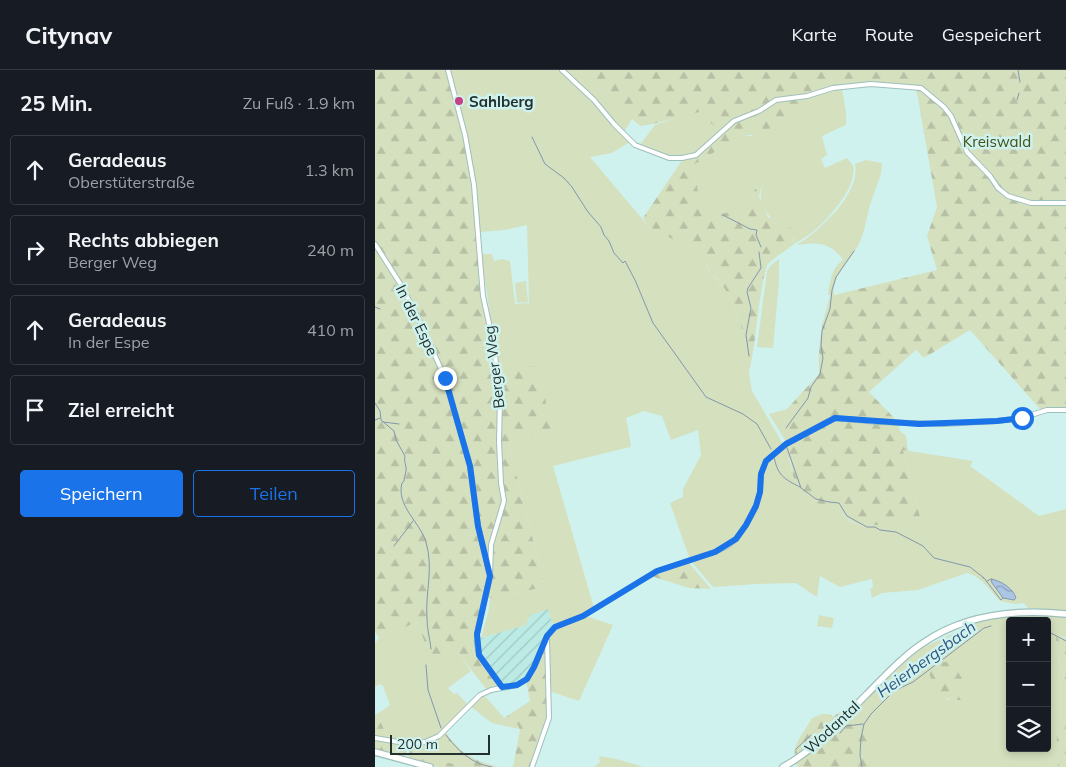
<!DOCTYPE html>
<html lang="de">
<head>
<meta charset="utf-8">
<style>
  body { margin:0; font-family:Mulish,sans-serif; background:#242831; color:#f1f3f6 }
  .controls { position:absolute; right:15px; bottom:15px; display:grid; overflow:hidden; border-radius:5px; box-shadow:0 2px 8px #0003 }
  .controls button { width:45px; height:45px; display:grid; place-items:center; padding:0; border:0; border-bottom:1px solid #363941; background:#171b24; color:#f1f3f6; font:25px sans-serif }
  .scale { position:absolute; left:15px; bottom:12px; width:100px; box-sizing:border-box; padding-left:5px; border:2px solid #22302e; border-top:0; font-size:14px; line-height:18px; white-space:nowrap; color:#22302e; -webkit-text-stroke:4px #cff2ee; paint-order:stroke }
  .stop { position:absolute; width:15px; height:15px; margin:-11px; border:4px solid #1a73e8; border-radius:50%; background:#fff }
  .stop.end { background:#1a73e8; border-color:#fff; box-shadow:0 1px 5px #0008 }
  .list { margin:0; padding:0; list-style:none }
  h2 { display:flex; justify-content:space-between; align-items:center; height:65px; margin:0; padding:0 20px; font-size:21px }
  h2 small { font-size:16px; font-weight:400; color:#9ea1a6 }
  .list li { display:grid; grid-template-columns:32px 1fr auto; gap:15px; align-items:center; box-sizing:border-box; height:70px; margin:0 10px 10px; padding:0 10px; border:1px solid #363941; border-radius:5px }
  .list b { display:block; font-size:19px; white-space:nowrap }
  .list p { margin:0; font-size:16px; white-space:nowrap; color:#9ea1a6 }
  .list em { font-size:16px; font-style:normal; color:#9ea1a6 }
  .actions { display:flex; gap:10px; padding:15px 20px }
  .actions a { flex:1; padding:11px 0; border:1px solid #1a73e8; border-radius:5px; text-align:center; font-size:18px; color:#1a73e8 }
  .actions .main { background:#1a73e8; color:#fff }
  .icon { flex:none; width:28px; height:28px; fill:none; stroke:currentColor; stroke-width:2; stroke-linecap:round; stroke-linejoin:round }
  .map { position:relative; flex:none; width:691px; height:697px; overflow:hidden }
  header { display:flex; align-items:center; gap:30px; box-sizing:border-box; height:70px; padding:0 25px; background:#171b24; border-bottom:1px solid #363941 }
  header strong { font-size:24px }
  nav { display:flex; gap:28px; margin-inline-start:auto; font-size:18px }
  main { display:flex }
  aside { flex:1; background:#171b24 }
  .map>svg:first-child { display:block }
  .industrial { fill:url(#industrial-furrows) }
  .green { fill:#d5e0bf; fill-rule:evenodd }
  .forest { fill:url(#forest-firs) }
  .water { fill:url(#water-waves); stroke:#8298ad }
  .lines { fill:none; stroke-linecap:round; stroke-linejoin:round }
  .stream { stroke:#8298ad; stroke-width:1 }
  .street-casing { stroke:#9ec0bc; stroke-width:6 }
  .secondary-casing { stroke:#9ec0bc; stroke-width:8 }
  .street { stroke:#fff; stroke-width:4 }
  .secondary { stroke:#fff; stroke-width:5.5 }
  .route { stroke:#1a73e8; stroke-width:6 }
  .poi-dot { fill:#c44186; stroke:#cff2ee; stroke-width:2 }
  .labels { text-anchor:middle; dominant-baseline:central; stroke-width:5; stroke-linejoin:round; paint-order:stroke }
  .poi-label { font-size:15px; font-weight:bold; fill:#22302e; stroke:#cff2ee; text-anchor:start }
  .park-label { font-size:15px; fill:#435117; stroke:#cff2ee }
  .street-label { font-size:15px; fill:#22302e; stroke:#cff2ee }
  .water-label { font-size:16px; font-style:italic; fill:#305580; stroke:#cff2ee }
</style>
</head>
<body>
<header>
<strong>Citynav</strong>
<nav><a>Karte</a><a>Route</a><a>Gespeichert</a></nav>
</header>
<main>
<aside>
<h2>25 Min.<small>Zu Fuß · 1.9 km</small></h2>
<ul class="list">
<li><svg class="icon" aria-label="ahead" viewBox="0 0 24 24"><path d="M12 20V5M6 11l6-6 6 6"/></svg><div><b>Geradeaus</b><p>Oberstüterstraße</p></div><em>1.3 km</em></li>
<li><svg class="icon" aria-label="right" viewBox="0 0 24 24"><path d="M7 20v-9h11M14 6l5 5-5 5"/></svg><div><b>Rechts abbiegen</b><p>Berger Weg</p></div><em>240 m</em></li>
<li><svg class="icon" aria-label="ahead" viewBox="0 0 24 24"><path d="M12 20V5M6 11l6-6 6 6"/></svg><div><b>Geradeaus</b><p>In der Espe</p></div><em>410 m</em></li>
<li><svg class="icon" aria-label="arrive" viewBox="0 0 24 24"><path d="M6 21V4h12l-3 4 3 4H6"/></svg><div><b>Ziel erreicht</b></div></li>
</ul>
<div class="actions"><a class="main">Speichern</a><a>Teilen</a></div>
</aside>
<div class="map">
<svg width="691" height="697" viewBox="0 0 691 697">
  <defs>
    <pattern id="industrial-furrows" width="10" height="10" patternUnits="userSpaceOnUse" patternTransform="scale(1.25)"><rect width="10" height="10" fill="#bceae4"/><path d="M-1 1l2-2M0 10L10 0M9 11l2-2" fill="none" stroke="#a1c9c4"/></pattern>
    <pattern id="forest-firs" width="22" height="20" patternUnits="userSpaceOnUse" patternTransform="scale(1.25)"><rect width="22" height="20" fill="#d5e0bf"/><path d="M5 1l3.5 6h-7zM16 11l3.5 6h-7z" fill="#b7c0a4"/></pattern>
    <pattern id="water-waves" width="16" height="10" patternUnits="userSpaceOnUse" patternTransform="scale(1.25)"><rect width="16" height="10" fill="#abc5e4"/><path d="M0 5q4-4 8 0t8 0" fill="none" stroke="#8ba0b9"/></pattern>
  </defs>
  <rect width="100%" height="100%" fill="#cff2ee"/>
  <path class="industrial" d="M173 538 179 557 159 597 152 608 142 614 127 616 105 584 104 578 106 568 151 555 155 545Z"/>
  <path class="green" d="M75 0H185L218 30 255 72 237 83 215 87 274 157 310 175 319 173C324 192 341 206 352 222 363 241 366 256 372 276H379L374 303 377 321 408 374C386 389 388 394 384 419 381 440 368 465 349 476 340 482 327 485 317 488L314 487 295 433 308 427V419L326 385 323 360 296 370 287 346 269 341 251 348 256 375 255 377 178 396 219 538 179 557 173 539 155 545 151 555 106 568 114 539 115 528 170 517 133 372 176 359 123 298 106 184H117L119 191 127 189 135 191 140 234 154 233 152 155 129 160 105 162Z
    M188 0H204L228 22 258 45 257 49 249 62Z
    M467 18 471 43V55L447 66 452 85 446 89 450 98 472 88 478 96C483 117 451 152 435 164 430 168 423 171 418 175L419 168C404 155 380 140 387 117L383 113C380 120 376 127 370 133 360 142 338 151 328 137 324 132 320 103 318 95L367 66H376L396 57 416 45 451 20Z
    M326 42 344 61C336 68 329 77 321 83 304 95 281 82 264 76L280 55 312 44Z
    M491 90 507 93C507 106 502 114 498 126 492 142 491 159 484 174 476 191 456 206 459 225L455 226 453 224C455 211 457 197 468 190 456 172 441 172 422 175 444 161 486 124 480 94Z
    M404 189V212L398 278 382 277 392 201 396 195Z
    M151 211 153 232 142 233 140 213Z
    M412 339 407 365 394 344Z
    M411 376 418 406 441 433 461 438 477 453 490 456 512 454 545 447 528 380 598 391 595 396 664 446 691 439V541L653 538 649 533 640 534 625 531V525L591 499 592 503 543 520 507 523 497 528 495 519 498 517 497 509 465 517 445 506 442 527 421 513 381 514 340 517 337 516 316 491 336 485 354 476 365 467 386 423 390 395 395 388Z
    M664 544 691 547V567H681L683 591 686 595 689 610H691V651L681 653 683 697H494V678L466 655 519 601 547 578 602 552 623 547ZM635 551H672V678H635ZM577 592 594 620 574 630 571 628Z
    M444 545 459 548 457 558 442 556Z
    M211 546 238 555 204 631 174 621 173 567 181 559Z
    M41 552 49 570 83 583 96 601 73 618 79 624 82 623 94 636C64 665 58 676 14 670L2 644 15 635 8 616 5 614 0 617V573L4 568Z
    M109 625 129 648 144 655V659L117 653 96 637Z
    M71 662 75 669 74 670 87 687 101 697H87L35 680 37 676C49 674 62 670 71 662Z
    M224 686 241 689 269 697H219L225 692Z"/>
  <path class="forest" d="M0 0H72L89 65 100 129 105 184 120 298 164 296 176 359 133 372 170 517 110 529 101 564 103 585 126 616 112 620 83 583 50 588 49 570 41 552 5 569 0 562Z
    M204 0H691V339H665L595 260 549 288 541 280 494 322 522 351 460 347 411 372 407 365 412 339 444 304C443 273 446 256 455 226L562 200 552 166 562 137 541 17 481 16 401 29 384 41 357 50 344 61 325 42C305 45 286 54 265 56L257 49V45L228 22Z
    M448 22C426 38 395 66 367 66L318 95C320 103 324 132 328 137 338 150 360 142 370 133 376 127 380 120 383 113L387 114 384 126 393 147 411 153 418 161V175C412 180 397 189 393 194 387 204 381 261 379 276L372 277C366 257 363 240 352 222 342 206 324 192 319 174L310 175 283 162 274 157 268 148 308 89 321 86 358 52 401 31Z
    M460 351 523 355 525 361 531 366 533 381 528 380 545 447 512 454 490 456 478 453 461 438 441 433 424 418 418 406 415 389 411 386V376Z
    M314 493 336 519 314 518 276 506 282 502Z
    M595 497H599L625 525V531C616 522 606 506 592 503L591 499Z
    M681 567 691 568V610H689L686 595 683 591Z
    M171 569 173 648 157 697H138L145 660 143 655 129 648 155 631 151 611Z
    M563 592H577L594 620 588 630C563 630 560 622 553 600Z
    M468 640 472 641 464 651 467 656 491 650 494 659V697H423C412 677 429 664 437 648L447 644H455L458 647Z
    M0 644H2L14 670 0 666Z
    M691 651V697H683L681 653Z
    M0 669 32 676 30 688 0 679Z
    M75 669 89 683 104 691 123 697H101L87 687 73 670Z
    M35 680 87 697H64L33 689Z"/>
  <path class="water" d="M616 509C626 511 638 518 641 528L639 530 628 528 617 513Z"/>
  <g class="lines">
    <path class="stream" d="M643 0 645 12
      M642 30 644 23
      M157 67 170 94 189 108 197 117 213 142 226 157 229 165 234 171 239 183 248 193 250 191 260 210 278 253 331 327 368 344 382 354 396 379
      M348 145 375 159 382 160 381 165 386 177
      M0 237 5 239
      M374 286 371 265 376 238 372 222 373 218 386 198 384 182
      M0 333 5 341 6 350 19 361 21 370 30 386C29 390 30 392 31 397 32 402 29 406 29 411L27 413C21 436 45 452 51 472 59 500 50 521 52 549 52 559 55 569 56 579
      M0 350 5 348
      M8 352 24 354
      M411 358 433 328 436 317 445 304 448 288 446 276 447 261 455 239 457 220 461 207 479 181
      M411 375 426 418 441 429 454 432 464 433 472 446 492 457H500L505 460 521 462 548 476 559 488 595 497 609 508 626 530 628 528
      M399 386C402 405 409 409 425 417
      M19 476 38 451
      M612 511 616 509
      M672 561 691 571
      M51 595 53 620 66 658
      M465 663 471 656 488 654
      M71 665C83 681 97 694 117 697
      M421 679 436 665
      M487 697 485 685 486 668 489 654 496 644 519 621 538 612 609 558 616 556"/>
    <defs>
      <path id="street" d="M73 0 90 65 99 115 108 226 119 276 125 329 124 371 126 413 129 431 116 475 115 506 102 564V574L104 585 127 617
        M187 0 219 30 239 54 260 75 294 88H307L321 85 359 51 384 41 401 30 432 26 458 18 496 14 546 18 569 37 576 46 592 82 615 106 623 118 633 126 656 133H691
        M0 174 26 215 44 250 70 308 95 396 103 456 114 501
        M0 668 35 674 50 672 64 666 105 625 116 620 142 615 152 609 159 597 172 566 180 557 208 546 282 501 340 482 352 476 361 469 371 455 381 436 385 422 386 404 391 391 411 374 460 348 504 352 568 354 622 351 647 348 672 340H691
        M157 697 174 648 172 568"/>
      <path id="secondary" d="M0 682 55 697
        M408 697C441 679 465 651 491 625 509 607 527 587 548 573 590 544 642 539 691 544"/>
    </defs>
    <use href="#street" class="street-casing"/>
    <use href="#secondary" class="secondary-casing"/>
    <use href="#street" class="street"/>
    <use href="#secondary" class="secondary"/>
  </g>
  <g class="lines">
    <path class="route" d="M70 308 95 396 103 456 115 506 102 564 104 585 127 617 142 615 152 609 159 597 172 566 180 557 208 546 282 501 340 482 361 469 371 455 381 436 385 422 386 404 391 391 411 374 460 348 544 354 622 351 647 348"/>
  </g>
  <circle class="poi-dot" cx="84" cy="31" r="5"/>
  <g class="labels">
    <g class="poi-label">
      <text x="94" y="31">Sahlberg</text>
    </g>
    <g class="park-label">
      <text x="622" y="71">Kreiswald</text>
    </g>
    <g class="street-label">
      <text transform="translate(42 250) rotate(64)">In der Espe</text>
      <text transform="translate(119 297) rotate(-97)">Berger Weg</text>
      <text transform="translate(457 657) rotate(-43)">Wodantal</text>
    </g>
    <g class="water-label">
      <text transform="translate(551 589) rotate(-36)">Heierbergsbach</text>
    </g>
  </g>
</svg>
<div class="controls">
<button>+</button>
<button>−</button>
<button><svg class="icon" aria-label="layers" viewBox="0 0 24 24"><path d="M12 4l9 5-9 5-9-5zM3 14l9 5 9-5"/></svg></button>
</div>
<div class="scale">200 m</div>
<div class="stop" style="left:647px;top:348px"></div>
<div class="stop end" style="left:70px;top:308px"></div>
</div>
</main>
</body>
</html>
